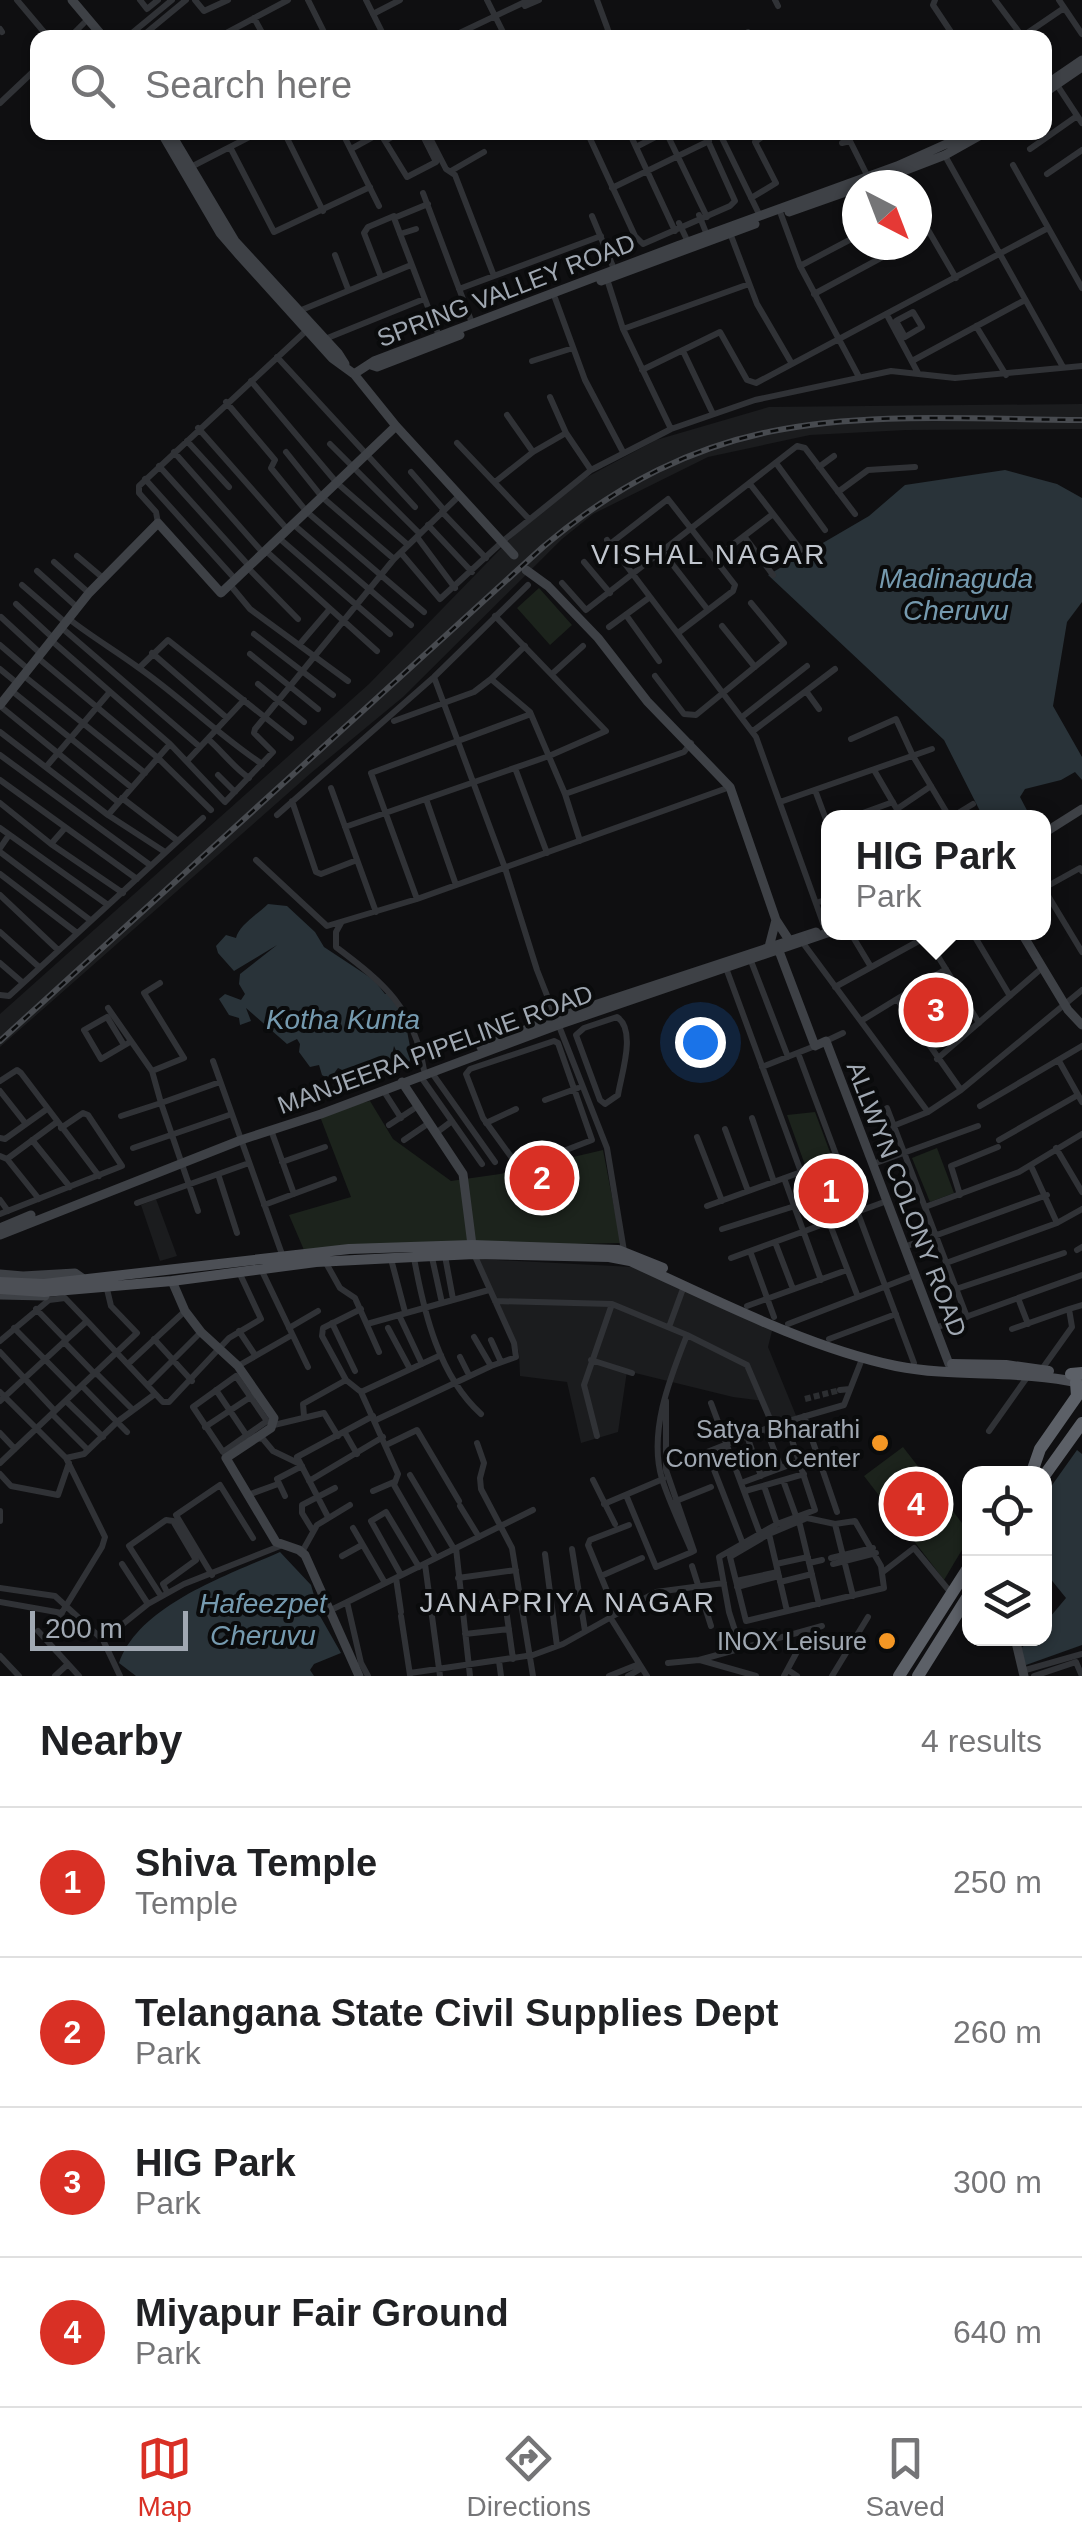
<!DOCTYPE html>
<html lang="en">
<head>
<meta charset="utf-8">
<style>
  body { margin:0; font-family:Arial,sans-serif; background:#f2f2f2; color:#202124 }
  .controls { position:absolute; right:30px; bottom:30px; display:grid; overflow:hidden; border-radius:20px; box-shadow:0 2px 8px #0004 }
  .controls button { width:90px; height:90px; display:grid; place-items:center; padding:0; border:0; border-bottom:2px solid #e0e0e0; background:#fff; color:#202124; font:50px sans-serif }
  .compass { position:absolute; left:842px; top:170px; width:90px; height:90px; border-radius:50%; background:#fff; box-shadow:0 2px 8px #0004; rotate:138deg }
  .scale { position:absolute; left:30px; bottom:25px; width:158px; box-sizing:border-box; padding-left:10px; border:5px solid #a0a8b2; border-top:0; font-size:28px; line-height:35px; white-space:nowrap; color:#a0a8b2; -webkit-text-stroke:8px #0a0b0c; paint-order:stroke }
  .you { position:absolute; left:700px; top:1042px; width:35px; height:35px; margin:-25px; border:8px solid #fff; border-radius:50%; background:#1a73e8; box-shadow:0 0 0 15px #1a73e833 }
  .badge { display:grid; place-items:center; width:65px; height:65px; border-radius:50%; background:#d93025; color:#fff; font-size:32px; font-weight:700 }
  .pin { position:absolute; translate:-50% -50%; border:5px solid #fff; box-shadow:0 2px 10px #0006 }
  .popup { position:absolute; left:821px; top:810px; width:230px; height:130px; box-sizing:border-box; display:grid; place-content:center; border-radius:20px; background:#fff; filter:drop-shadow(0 2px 8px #0005); font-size:32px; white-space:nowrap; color:#757577 }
  .popup b { font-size:38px; color:#202124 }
  .popup::after { content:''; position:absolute; left:50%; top:100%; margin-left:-20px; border:20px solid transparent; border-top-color:#fff }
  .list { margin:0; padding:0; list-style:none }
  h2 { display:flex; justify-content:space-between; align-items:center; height:130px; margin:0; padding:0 40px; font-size:42px }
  h2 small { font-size:32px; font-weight:400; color:#757577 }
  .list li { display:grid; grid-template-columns:65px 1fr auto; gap:30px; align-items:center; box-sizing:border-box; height:150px; padding:0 40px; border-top:2px solid #e0e0e0 }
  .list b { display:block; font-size:38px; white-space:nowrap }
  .list p { margin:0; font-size:32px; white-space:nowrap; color:#757577 }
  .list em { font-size:32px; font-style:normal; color:#757577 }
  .icon { flex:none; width:55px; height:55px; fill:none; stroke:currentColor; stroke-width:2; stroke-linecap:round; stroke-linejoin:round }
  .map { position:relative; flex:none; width:1082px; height:1676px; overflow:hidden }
  .search { position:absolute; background:#fff; box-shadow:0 2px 8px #0004; left:30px; right:30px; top:30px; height:110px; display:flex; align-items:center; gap:25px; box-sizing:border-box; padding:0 35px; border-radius:20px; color:#757577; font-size:38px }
  .sheet { height:730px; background:#fff }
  nav { display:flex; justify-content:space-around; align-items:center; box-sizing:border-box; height:140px; border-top:2px solid #e0e0e0; background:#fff; font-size:28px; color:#757577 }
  nav a { display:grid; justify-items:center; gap:5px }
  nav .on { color:#d93025 }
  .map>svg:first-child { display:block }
  .built { fill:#1b1c1e }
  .green { fill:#1c231c }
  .water { fill:#293339 }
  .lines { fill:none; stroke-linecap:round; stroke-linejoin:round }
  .street-tunnel { stroke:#2c2e31; stroke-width:6; stroke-dasharray:6 3; stroke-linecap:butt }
  .street { stroke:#303236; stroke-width:6 }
  .secondary { stroke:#3e4146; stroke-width:9 }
  .primary { stroke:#4c4f55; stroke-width:10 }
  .highway { stroke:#5c6067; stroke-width:12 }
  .rail-casing { stroke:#474a4f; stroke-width:6 }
  .rail { stroke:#0a0b0c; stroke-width:2.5; stroke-dasharray:8; stroke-linecap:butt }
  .poi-dot { fill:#f59724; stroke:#0a0b0c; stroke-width:4 }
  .labels { text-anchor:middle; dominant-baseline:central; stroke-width:8; stroke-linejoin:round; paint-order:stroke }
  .street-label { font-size:25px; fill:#a0a8b2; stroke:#0a0b0c }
  .poi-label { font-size:25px; fill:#a0a8b2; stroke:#0a0b0c; text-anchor:end }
  .neighbourhood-label { font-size:28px; letter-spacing:2.5px; fill:#c1c6ce; stroke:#0a0b0c }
  .water-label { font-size:28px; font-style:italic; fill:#759aaf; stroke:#0a0b0c }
</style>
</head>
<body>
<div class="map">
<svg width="1082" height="1676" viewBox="0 0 1082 1676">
  <rect width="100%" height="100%" fill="#0f0f11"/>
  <path class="built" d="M1082 404V429L906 430 810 435 708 457 593 514 562 539 403 697 311 773 0 1047V1014L369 684 524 525 587 477 656 440 769 407Z
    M156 1199 177 1256 160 1261 141 1205Z
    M477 1259 633 1267 773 1327 768 1347 797 1418 775 1425 765 1401 733 1397 627 1371 618 1432 581 1443 567 1382 520 1376 519 1352Z"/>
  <path class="green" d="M539 588 572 625 550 645 517 608Z
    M947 976 970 1021 934 1053 901 1000Z
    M370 1101 393 1139 451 1181 500 1174 603 1150 621 1243 304 1250 289 1215 351 1197 319 1114Z
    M815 1112 831 1155 805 1165 787 1115Z
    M937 1148 954 1193 930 1202 912 1158Z
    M903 1447 969 1532V1538L944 1580 864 1476Z"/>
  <path class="water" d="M1005 470 1057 484 1082 498V602L1067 622 1053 706 1082 757V780L1075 772 1061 780 1025 789 1020 797 1030 816 1027 817H983L944 740 768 575 869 516 905 485Z
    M268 904 287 906 315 932 324 947 374 980 385 994H389L404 1015 412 1057 407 1066H403L394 1046 391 1060 384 1068 378 1064 377 1071C365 1078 349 1074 338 1068L335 1072 338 1079 330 1080 322 1075 319 1065 310 1067 299 1052 300 1044 297 1039 287 1044 246 1008 251 1021 240 1025 239 1018 229 1015 219 999 225 994 241 1000 245 994 239 984 240 974 277 945 234 971 218 953 216 946 226 935 236 938C239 925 259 913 268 904Z
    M1077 1450 1082 1454V1645L1026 1665 1018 1652 1030 1639 1044 1638 1045 1623 1066 1598 1045 1572V1495Z
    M280 1552 311 1585 320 1616 341 1653 314 1664 310 1670 314 1676H136L119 1663C139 1605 228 1575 280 1552Z"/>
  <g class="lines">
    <path class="street-tunnel" d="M805 1399 840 1390"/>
    <path class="street" d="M17 0 49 38
      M140 0 147 9 158 0
      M195 0 204 11 228 0
      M308 0 327 38
      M366 0 385 38
      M487 0 506 38
      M597 0 611 38
      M775 0 778 6
      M935 0 933 5 955 38
      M995 0 1022 36
      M1059 0 1082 34
      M525 6 539 0
      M373 14 400 0
      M254 18 265 38
      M0 29 2 32
      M69 38 84 23
      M126 38 172 0
      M140 38 186 0
      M217 38 288 0
      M449 38 529 0
      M738 38 748 32 755 38
      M1020 38 1064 8
      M1057 85 1082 123
      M0 103 38 67
      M284 132 323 211
      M342 132 379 206
      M427 132 446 169 455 175 494 276
      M587 132 635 236 643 244 730 206 735 201 704 132
      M629 132 675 231
      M666 132 707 217
      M719 132 760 216
      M380 133 407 177 436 162 421 132
      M385 141 401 132
      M842 143 850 141 868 177
      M230 147 274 232 370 187
      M636 147 665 132
      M351 149 380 133
      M1030 149 1077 116
      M944 154 1063 367
      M1013 165 1082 288
      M189 168 259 132
      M451 171 484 152
      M1047 174 1082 150
      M612 188 709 141
      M423 193 472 323
      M751 198 776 183 755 142 769 132
      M428 204 394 218 439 336
      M779 209 800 266 859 377
      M917 211 956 278
      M699 215 707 235
      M592 216 614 269
      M679 223 688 242
      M730 233 757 304 792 364
      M400 234 416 229
      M917 238 928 232
      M335 255 348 289
      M800 266 857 236
      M381 277 364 233 368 227 394 216
      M607 279 623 329 671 429
      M459 289 601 236
      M814 294 905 245
      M555 298 585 380 623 452
      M299 311 411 265
      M913 312 922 327 905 337 896 321Z
      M887 315 918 373
      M976 326 1006 375
      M623 329 749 284
      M325 339 424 299
      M683 351 713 414
      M277 357 415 507
      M532 361 573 348
      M912 361 1025 300
      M642 370 720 332 747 380 756 383 1048 228
      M251 381 337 483 408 545
      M550 397 566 433 591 470
      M226 402 275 460 271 468 307 512 424 612
      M507 415 533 452
      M198 428 287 529
      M187 441 229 487
      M457 443 528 518
      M330 444 420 534
      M174 452 264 554
      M286 452 322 497 394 559
      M776 463 825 530
      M159 466 250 567
      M819 467 834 456
      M411 472 444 510
      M145 479 235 579
      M495 482 533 452 566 433
      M750 484 801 550
      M838 492 868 470 915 467
      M442 512 486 558
      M158 523 156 512 139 493V486L307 330
      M294 525 411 625
      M428 525 472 572
      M744 536 773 575
      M417 537 455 588
      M280 539 390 634
      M607 540 756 737 827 934
      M503 541 591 470 671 429 755 400 891 371 955 378 1082 366
      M610 544 668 499 735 585 733 591 678 633
      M266 551 377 651
      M662 551 708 610
      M401 553 440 599 501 543
      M77 556 103 578
      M714 559 773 514
      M54 562 89 593
      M584 562 610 593
      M248 568 298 619
      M37 571 78 608
      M562 583 586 610 797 446 805 448 855 514
      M22 585 66 623
      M231 586 250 609 348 681
      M16 604 54 639
      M626 615 659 661
      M1 617 40 653
      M69 619C92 637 116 651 139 668 182 698 218 735 262 764
      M722 626 755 667
      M609 627 650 597
      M62 628 200 747
      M254 634 333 695
      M52 641 170 744 225 802 273 752 254 733 255 729 394 559 459 496
      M0 645 28 669
      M299 645 329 610
      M152 653 227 718
      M250 654 318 709
      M38 658 158 758 211 810
      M139 668 168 640 291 738
      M0 669 17 683
      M552 674 583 646
      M24 676 145 773
      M655 676 684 714 696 715 784 643 751 603
      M434 677 505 868 537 970 607 1148 624 1251
      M491 679 530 712 565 794
      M258 684 304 722
      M12 691 131 787
      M806 691 819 709
      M0 706 118 802
      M742 717 807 666
      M394 721 474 692 491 679 525 646
      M753 731 835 669
      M0 732 108 815 170 744
      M208 739C223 752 232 766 249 778
      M851 739 896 719 913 756 950 818 973 804
      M0 755 150 865
      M187 761 244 700
      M46 767 109 693
      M515 768 547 853
      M874 770 902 818
      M218 775 235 792
      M0 780 137 879
      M331 788 376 912
      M815 790 828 825
      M122 798 178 841
      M426 799 456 885
      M292 801 316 872 321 874 357 860
      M780 802 932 749
      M0 803 51 844 123 893
      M897 809 931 786
      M108 815 165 852
      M277 815 434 677 528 585
      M849 818 893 802
      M345 827 549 756 606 731 495 616
      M0 828 108 905
      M580 841 565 794 684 752 691 743
      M51 844 65 828
      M0 848 9 835
      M0 852 90 920
      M256 860 327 926 417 899 730 787
      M0 874 77 933
      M1044 888 1080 868 1082 871
      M1044 889 1082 952
      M0 895 57 949
      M417 899 371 773 531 714
      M816 903 828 899
      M341 923 336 932V947C385 984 414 1008 424 1070
      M0 932 39 967
      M850 932 871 967
      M923 932 979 1023
      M972 932 1010 996
      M803 943 928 1112
      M751 961 788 1057
      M0 963 22 982
      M726 968 801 1172
      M835 987 926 937
      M0 995 9 996 203 818
      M897 999 961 1090
      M108 1008 152 1071 161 1103 121 1116
      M617 1017C637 1030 621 1075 618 1095L605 1104 600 1100 576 1035 584 1028Z
      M861 1021 946 969
      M554 1041 558 1043 592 1140 566 1150 512 1158 483 1118 466 1074 470 1069Z
      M826 1041 843 1033
      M124 1045 107 1017 84 1030 101 1059 130 1042
      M798 1053 914 1363
      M937 1059 1042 968
      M213 1061 283 1257
      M1059 1061 1082 1102
      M762 1067 815 1046
      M152 1071 184 1058 144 993 160 983
      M432 1073 495 1162
      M421 1077 482 1164
      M0 1081 17 1070 21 1073 99 1176
      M383 1090 401 1118
      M0 1091 26 1124
      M545 1100 578 1088
      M980 1106 1082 1046
      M887 1108 967 1317
      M752 1118 774 1182
      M486 1123 516 1109
      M389 1125 418 1106
      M893 1126 928 1112 961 1090 1082 990
      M725 1129 748 1191
      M271 1130 294 1194
      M436 1133 452 1121
      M697 1137 722 1201
      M0 1138 5 1139 47 1109
      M32 1140 70 1187
      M404 1140 429 1123
      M999 1140 1078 1095
      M133 1148 232 1114
      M1056 1148 1082 1192
      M0 1156 7 1159 57 1122
      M7 1159 39 1199
      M282 1162 325 1147
      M873 1164 978 1126
      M1031 1166 1057 1223
      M218 1174 237 1233
      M784 1178 821 1280
      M960 1195 951 1166 998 1147
      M0 1200 8 1211
      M137 1203 249 1163
      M264 1205 334 1179
      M707 1206 837 1159
      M925 1207 1019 1172 1082 1134
      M198 1211 161 1103 220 1082
      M0 1214 122 1166 88 1115 83 1113 61 1128
      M829 1222 858 1297
      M722 1229 795 1206
      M775 1242 793 1289
      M904 1247 1047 1195
      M1077 1250 1082 1247
      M750 1251 774 1317
      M431 1253 442 1303
      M445 1256 453 1299
      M414 1258C424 1313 439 1376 481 1414
      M731 1258 887 1201
      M391 1259 405 1312
      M326 1263 340 1288 355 1298 379 1352
      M946 1263 1057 1223 1082 1209
      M261 1269 308 1367
      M956 1289 1064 1253
      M1018 1298 1028 1324
      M495 1301 612 1304 687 1335 747 1365 773 1426
      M747 1306 847 1270
      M361 1309 323 1328 322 1336 346 1380 361 1392 398 1474 394 1485 436 1558
      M1069 1309 1082 1305
      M332 1323 355 1371
      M367 1324 399 1315
      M788 1324 915 1275
      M669 1327 684 1286
      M14 1328 76 1391
      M289 1328 318 1311
      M388 1328 410 1369
      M935 1328 1082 1275
      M1012 1329 1069 1309 1072 1327 1042 1369
      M239 1331 255 1355
      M687 1335C670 1378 648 1432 662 1479 670 1504 682 1528 692 1552
      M474 1337 491 1366
      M154 1339 192 1381
      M829 1339 896 1314
      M66 1340 87 1321 163 1402H169L229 1338 261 1319 239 1272
      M491 1340 501 1362
      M0 1341 49 1300 65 1298 87 1321
      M64 1342 95 1374
      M0 1352 55 1411
      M460 1357 469 1375
      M591 1360 632 1373
      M128 1364 185 1311
      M422 1364 399 1315 489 1290
      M238 1366 292 1335
      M96 1373 133 1410
      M236 1376 267 1421 223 1452 193 1407Z
      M148 1385 201 1332
      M82 1386 127 1432
      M216 1390 247 1436
      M840 1390 850 1389
      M0 1392 66 1458 105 1537 102 1547 58 1619
      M361 1392 441 1355
      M0 1401 66 1340 36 1309
      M66 1401 103 1437
      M666 1401V1470L694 1551
      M711 1403 760 1534
      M52 1414 88 1450
      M304 1416 303 1404 346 1380
      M804 1416 837 1512
      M376 1420 491 1366 516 1357 514 1343 474 1254
      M274 1425 324 1413 338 1436
      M205 1427 255 1394
      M766 1429 781 1468
      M989 1431 1028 1376
      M0 1433 15 1449
      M345 1433 357 1454
      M597 1436 584 1385 612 1304
      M747 1436 761 1476
      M256 1438 263 1439 273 1451 300 1464
      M477 1443 484 1463 480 1478 481 1489 512 1548 533 1676
      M386 1445 417 1430 459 1501
      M66 1458 84 1454 117 1422 155 1394
      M0 1463 137 1333 111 1306 106 1285
      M0 1474 11 1486 58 1495 69 1463
      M410 1475 454 1549
      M593 1480 615 1524
      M783 1480 796 1516
      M309 1481 383 1437
      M741 1483 800 1461
      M764 1486 777 1524
      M373 1491 394 1482
      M745 1491 804 1474
      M248 1495 278 1484
      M626 1495 656 1567 692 1552
      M285 1496 277 1479 302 1466
      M676 1501 711 1487
      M604 1504 663 1479
      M460 1506 479 1537
      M0 1511V1521
      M328 1517 297 1457 373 1416
      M807 1518 835 1524 855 1521 881 1566 884 1588 746 1621 730 1557 769 1534Z
      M799 1521 819 1604
      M835 1524 853 1596
      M353 1528 385 1583
      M313 1531 302 1513V1505L335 1488
      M769 1534 787 1611
      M743 1544 707 1452 775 1425 844 1405 862 1359
      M456 1548 470 1676
      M572 1549 585 1631
      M302 1552 317 1525 350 1505
      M545 1554 557 1646
      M342 1556 362 1545
      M831 1558 873 1548
      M809 1563 822 1560
      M122 1564 148 1604 184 1584 280 1546
      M425 1564 440 1676
      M776 1564 808 1557
      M833 1564 876 1553
      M692 1566 711 1626
      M883 1572 914 1548 951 1593
      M212 1575 176 1515 220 1485 253 1538
      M401 1575 371 1521 386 1512 419 1567
      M601 1576 642 1558
      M396 1578 401 1612
      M458 1578 516 1570
      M736 1581 778 1572
      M780 1582 812 1574
      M737 1587 779 1576
      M0 1588 55 1596 103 1640 148 1604
      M161 1596 129 1546 166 1520 173 1521 196 1560 163 1584 167 1592
      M0 1602 62 1613
      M347 1602 361 1663 368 1676
      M461 1605 505 1602 513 1659
      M329 1611 533 1510
      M616 1613 588 1545 590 1540 629 1525
      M401 1616 410 1675
      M610 1617 647 1676
      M38 1631 79 1676
      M465 1634 509 1629
      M103 1640 120 1676
      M741 1649 729 1612 719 1557 777 1524 815 1510 786 1422
      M0 1656 19 1676
      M700 1660 756 1676
      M499 1661 501 1676
      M668 1663 699 1660 822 1626
      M788 1670 797 1676
      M1022 1671 1082 1654
      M410 1673 533 1655 563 1644 656 1592 724 1583
      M55 1676 68 1664
      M609 1676 639 1664
      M628 1676 642 1668
      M784 1676 807 1633
      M832 1676 868 1617
      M1034 1676 1076 1662 1082 1676"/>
    <path class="secondary" d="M72 0 104 38
      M1044 86 1082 60
      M1044 93 1082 67
      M161 132 220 233 239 255 332 358 354 374 396 426 514 555
      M170 132 235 241 338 353 345 364
      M867 185 945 155 986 132
      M789 212 857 188
      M601 281 755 224
      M371 365 377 367 460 335
      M354 374 374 361 677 246 897 166 973 132
      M526 570 548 586 598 638 647 701 730 787 776 920 789 940
      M0 705 89 593 158 523 221 593 396 426
      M1044 833 1082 809
      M1021 932 1068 1010 1082 1025
      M769 947 776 920
      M779 951 815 1046 826 1041 949 1364
      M481 1047 558 1017 816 932
      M402 1082 463 1174 472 1245
      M0 1228 31 1215
      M0 1235 241 1140 321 1114 558 1025 830 932
      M0 1274 23 1276 75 1273 85 1280
      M172 1281 185 1311 201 1332 238 1366 274 1418 271 1428 226 1458 276 1542 299 1550 305 1555 359 1676
      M0 1295 45 1296
      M1015 1638 1024 1676"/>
    <path class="primary" d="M0 1282 44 1284 349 1249 472 1245 618 1250 663 1268
      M0 1289 44 1292 172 1281 316 1262 414 1257 474 1254 609 1257 630 1261C714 1299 806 1347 896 1366 956 1378 1019 1369 1080 1383
      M952 1364 1006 1365 1049 1371"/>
    <path class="highway" d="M1071 1374 1082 1373
      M1032 1472 1040 1449 1077 1396 1076 1382
      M1044 1476 1082 1423
      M899 1676 970 1565
      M918 1676 970 1593"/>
    <defs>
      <path id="rail" d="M0 1041 543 547C720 397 867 418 1082 420"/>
    </defs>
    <use href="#rail" class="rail-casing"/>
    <use href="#rail" class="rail"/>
  </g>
  <g class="poi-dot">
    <circle cx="880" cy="1443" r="10"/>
    <circle cx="887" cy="1641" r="10"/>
  </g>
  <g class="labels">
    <g class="street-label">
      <text transform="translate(506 290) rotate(-21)">SPRING VALLEY ROAD</text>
      <text transform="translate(435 1049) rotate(-20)">MANJEERA PIPELINE ROAD</text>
      <text transform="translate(907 1199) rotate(69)">ALLWYN COLONY ROAD</text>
    </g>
    <g class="poi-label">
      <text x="860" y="1429">Satya Bharathi<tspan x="860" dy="29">Convetion Center</tspan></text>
      <text x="867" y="1641">INOX Leisure</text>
    </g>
    <g class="neighbourhood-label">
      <text x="709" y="554">VISHAL NAGAR</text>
      <text x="568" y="1602">JANAPRIYA NAGAR</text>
    </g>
    <g class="water-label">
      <text x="956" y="578">Madinaguda<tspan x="956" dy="32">Cheruvu</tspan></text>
      <text x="343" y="1019">Kotha Kunta</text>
      <text x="263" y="1603">Hafeezpet<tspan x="263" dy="32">Cheruvu</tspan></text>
    </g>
  </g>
</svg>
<div class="controls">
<button><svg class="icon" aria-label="locate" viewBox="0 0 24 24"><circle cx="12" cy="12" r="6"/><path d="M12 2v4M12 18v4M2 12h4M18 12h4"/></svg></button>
<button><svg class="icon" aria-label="layers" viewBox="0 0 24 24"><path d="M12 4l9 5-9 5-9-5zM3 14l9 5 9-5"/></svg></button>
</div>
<svg class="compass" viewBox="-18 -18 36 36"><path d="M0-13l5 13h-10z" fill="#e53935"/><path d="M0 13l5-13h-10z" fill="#757577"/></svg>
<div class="scale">200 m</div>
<div class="you"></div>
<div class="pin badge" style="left:831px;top:1191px">1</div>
<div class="pin badge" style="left:542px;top:1178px">2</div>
<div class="pin badge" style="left:936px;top:1010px">3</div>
<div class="popup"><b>HIG Park</b>Park</div>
<div class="pin badge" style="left:916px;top:1504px">4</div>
<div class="search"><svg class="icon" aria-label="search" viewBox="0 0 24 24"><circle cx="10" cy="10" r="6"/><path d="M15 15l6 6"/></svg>Search here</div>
</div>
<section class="sheet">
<h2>Nearby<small>4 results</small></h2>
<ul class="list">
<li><span class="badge">1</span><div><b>Shiva Temple</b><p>Temple</p></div><em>250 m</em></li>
<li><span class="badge">2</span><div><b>Telangana State Civil Supplies Dept</b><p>Park</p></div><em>260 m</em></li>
<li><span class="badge">3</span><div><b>HIG Park</b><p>Park</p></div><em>300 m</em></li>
<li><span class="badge">4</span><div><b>Miyapur Fair Ground</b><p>Park</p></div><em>640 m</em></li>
</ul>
</section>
<nav>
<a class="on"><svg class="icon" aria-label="map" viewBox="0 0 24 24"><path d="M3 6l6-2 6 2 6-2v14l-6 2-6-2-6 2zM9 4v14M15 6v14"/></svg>Map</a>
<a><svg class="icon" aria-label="directions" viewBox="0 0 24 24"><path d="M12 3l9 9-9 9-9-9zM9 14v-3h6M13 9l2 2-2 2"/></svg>Directions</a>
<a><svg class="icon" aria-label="saved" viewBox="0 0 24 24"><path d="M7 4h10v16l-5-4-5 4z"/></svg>Saved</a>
</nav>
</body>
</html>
